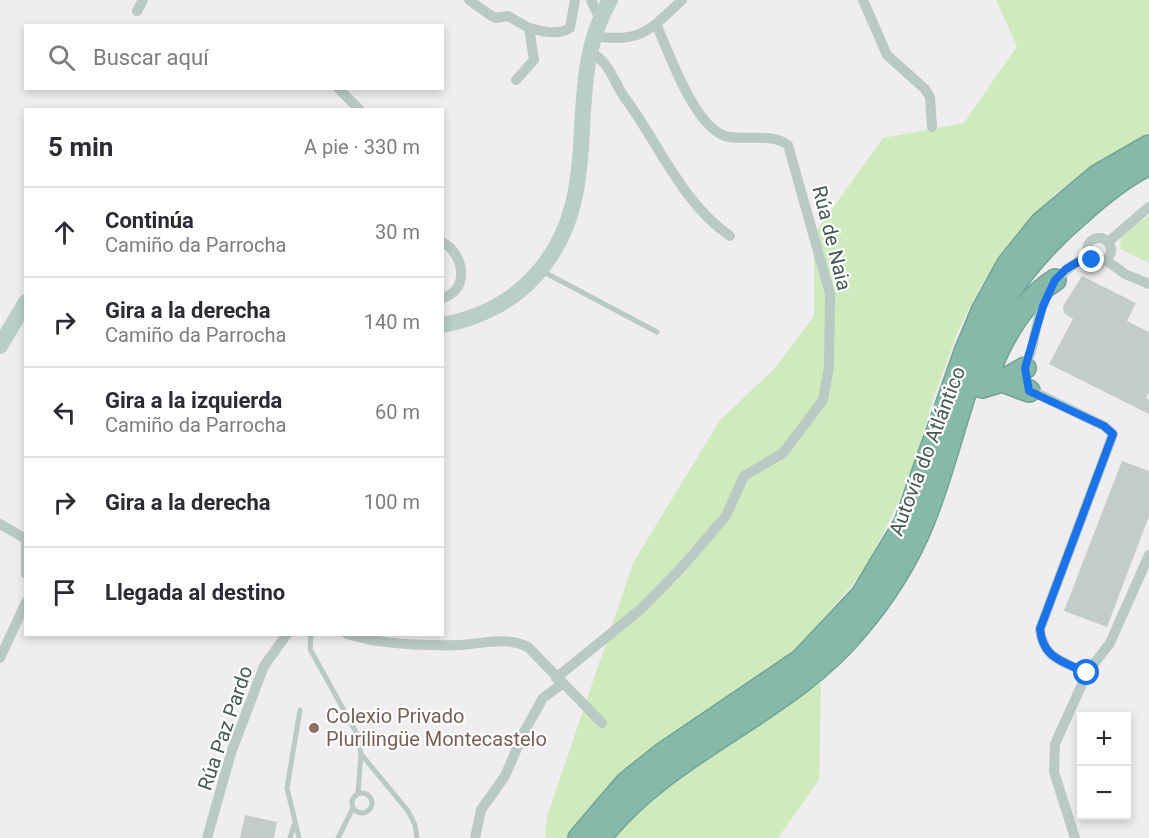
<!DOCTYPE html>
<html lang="es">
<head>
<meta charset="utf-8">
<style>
  body { margin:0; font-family:Roboto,sans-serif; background:#f7f7f7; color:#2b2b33 }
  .controls { position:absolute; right:18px; bottom:18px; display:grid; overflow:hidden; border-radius:0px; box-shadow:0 3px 9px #0003 }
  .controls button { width:54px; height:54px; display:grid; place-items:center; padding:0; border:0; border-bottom:2px solid #e1e1e2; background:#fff; color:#2b2b33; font:30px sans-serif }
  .stop { position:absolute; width:18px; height:18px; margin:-14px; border:4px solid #1a73e8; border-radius:50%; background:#fff }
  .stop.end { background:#1a73e8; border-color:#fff; box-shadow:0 2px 6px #0008 }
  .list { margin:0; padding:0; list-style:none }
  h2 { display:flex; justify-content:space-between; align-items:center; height:78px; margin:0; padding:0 24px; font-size:26px }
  h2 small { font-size:20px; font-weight:400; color:#7c7c81 }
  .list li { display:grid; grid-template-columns:39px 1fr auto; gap:18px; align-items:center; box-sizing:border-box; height:90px; padding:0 24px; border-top:2px solid #e1e1e2 }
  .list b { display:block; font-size:22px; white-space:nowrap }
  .list p { margin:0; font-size:20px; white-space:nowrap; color:#7c7c81 }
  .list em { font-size:20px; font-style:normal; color:#7c7c81 }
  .icon { flex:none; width:33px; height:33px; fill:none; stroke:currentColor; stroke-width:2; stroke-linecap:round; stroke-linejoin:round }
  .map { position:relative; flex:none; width:1149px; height:838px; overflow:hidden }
  .search { position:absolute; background:#fff; box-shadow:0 3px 9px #0003; left:24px; top:24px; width:420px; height:66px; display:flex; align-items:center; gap:15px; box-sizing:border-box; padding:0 21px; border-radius:0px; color:#7c7c81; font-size:22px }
  .panel { position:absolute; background:#fff; box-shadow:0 3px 9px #0003; left:24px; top:108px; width:420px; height:528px; border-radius:0px }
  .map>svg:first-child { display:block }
  .green { fill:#cfebbd }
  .building { fill:#c4cccb }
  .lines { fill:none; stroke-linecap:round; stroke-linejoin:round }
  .highway-casing { stroke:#72a497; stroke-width:24 }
  .lane { stroke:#b9c9c3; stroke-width:5 }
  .street { stroke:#b9c9c3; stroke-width:10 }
  .secondary { stroke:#b9cec8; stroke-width:16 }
  .highway { stroke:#87b9ab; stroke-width:21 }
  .route { stroke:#1a73e8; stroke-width:8 }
  .education-dot { fill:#8d6e63; stroke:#fff; stroke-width:2 }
  .labels { text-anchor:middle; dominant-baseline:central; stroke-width:4.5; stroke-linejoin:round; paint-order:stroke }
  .street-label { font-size:20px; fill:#465953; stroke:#fff }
  .education-label { font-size:20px; fill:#785e54; stroke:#fff; text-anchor:start }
</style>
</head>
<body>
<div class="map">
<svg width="1149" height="838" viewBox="0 0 1149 838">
  <rect width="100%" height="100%" fill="#efedef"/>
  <path class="green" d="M996 0H1149V132L1090 168 1055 194 1009 244 979 289 959 329 933 400 909 481 865 570 808 636 821 688 819 780 778 838H545L547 817 633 563 720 420 775 368 814 316V234L883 138 964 123 1017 46Z
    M1149 216V263L1120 249 1121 235Z"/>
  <path class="building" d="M1082 276 1136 303 1127 321 1149 332V392L1146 398 1149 400V414L1049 364 1073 319 1064 313 1063 306Z
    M1122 461 1149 471V516L1107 627 1064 611Z
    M245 815 277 822 274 838H240Z"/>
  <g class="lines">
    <defs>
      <path id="highway" d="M990 369C1004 334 1023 301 1055 280
        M1002 381 1029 391
        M982 387 1002 381 1025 368
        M579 838 626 783 661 755 801 660 862 595 905 523 965 352 983 309 1008 264 1041 223 1097 176 1149 146
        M600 838C670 748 788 714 858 628 885 596 909 558 924 520 957 439 968 343 1023 273 1040 251 1059 232 1080 214 1101 195 1123 177 1149 164"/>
    </defs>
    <use href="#highway" class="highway-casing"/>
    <path class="lane" d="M542 271 657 332
      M311 634 310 649 356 732 361 754 408 811 415 825 417 838
      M352 803a10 10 0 1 1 20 0a10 10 0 1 1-20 0Z
      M358 793 361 754
      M290 838 294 825
      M299 838 287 788 300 710
      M338 838 353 808"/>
    <path class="street" d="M469 0 490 15 496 18 508 16 529 28
      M591 0 600 19
      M863 0 887 55 925 89 930 97 932 127
      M137 11 143 0
      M594 36C640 44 650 30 682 0
      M590 52C610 62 613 81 625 98 659 144 682 203 730 236
      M516 80 534 60 529 28C543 31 557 36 570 28L575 0
      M338 88 360 110
      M1087 250a12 12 0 1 1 24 0a12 12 0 1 1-24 0Z
      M442 242C465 254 470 291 442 298
      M1108 242 1149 207
      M1106 260 1125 274 1149 284
      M1025 371C1026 362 1031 353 1033 344 1040 304 1050 275 1088 256
      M1028 389 1104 426 1113 434 1040 629C1043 659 1063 661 1087 673L1055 744 1054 772 1075 838
      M0 524 26 539
      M26 540V574
      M347 634C382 645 423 646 459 645 483 644 505 636 528 647L602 723
      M0 658 26 602
      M1087 673 1110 643 1149 555
      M556 678 641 609 682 567 726 516 744 476 783 453 823 400 829 367 830 294 788 145C771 133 748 140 729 137 696 132 669 53 657 26
      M207 838 231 753 264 666 287 634
      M475 838 481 810 505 776 524 732 543 698 562 684"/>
    <path class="secondary" d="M442 325C477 319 510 303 534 277 611 194 558 89 610 0
      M0 346 26 302"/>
    <use href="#highway" class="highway"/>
  </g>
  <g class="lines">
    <path class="route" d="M1087 673C1063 661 1043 659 1040 629L1113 434 1104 426 1029 391 1025 368 1043 306 1055 280 1066 269 1088 256 1092 260"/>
  </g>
  <circle class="education-dot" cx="314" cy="728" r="6"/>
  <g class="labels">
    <g class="street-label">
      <text transform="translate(832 238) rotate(76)">Rúa de Naia</text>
      <text transform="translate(927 451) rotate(-69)">Autovía do Atlántico</text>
      <text transform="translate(225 728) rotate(-71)">Rúa Paz Pardo</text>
    </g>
    <g class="education-label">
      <text x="326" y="716">Colexio Privado<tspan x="326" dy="23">Plurilingüe Montecastelo</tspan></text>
    </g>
  </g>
</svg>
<div class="controls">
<button>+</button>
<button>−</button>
</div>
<div class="stop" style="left:1087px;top:673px"></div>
<div class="stop end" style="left:1092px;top:260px"></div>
<div class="search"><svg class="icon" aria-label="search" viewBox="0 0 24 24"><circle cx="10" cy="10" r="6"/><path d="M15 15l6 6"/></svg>Buscar aquí</div>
<section class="panel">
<h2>5 min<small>A pie · 330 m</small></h2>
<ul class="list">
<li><svg class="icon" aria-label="ahead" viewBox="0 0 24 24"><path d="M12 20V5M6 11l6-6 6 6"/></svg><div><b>Continúa</b><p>Camiño da Parrocha</p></div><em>30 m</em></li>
<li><svg class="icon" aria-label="right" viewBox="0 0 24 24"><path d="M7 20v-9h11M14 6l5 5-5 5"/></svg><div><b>Gira a la derecha</b><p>Camiño da Parrocha</p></div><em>140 m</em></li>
<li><svg class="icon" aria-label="left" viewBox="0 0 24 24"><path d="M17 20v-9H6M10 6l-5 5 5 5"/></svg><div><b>Gira a la izquierda</b><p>Camiño da Parrocha</p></div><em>60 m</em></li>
<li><svg class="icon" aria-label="right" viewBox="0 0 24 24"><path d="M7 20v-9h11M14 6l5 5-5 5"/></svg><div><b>Gira a la derecha</b></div><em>100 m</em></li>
<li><svg class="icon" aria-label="arrive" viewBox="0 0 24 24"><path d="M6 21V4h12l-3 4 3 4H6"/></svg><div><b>Llegada al destino</b></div></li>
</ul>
</section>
</div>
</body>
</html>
